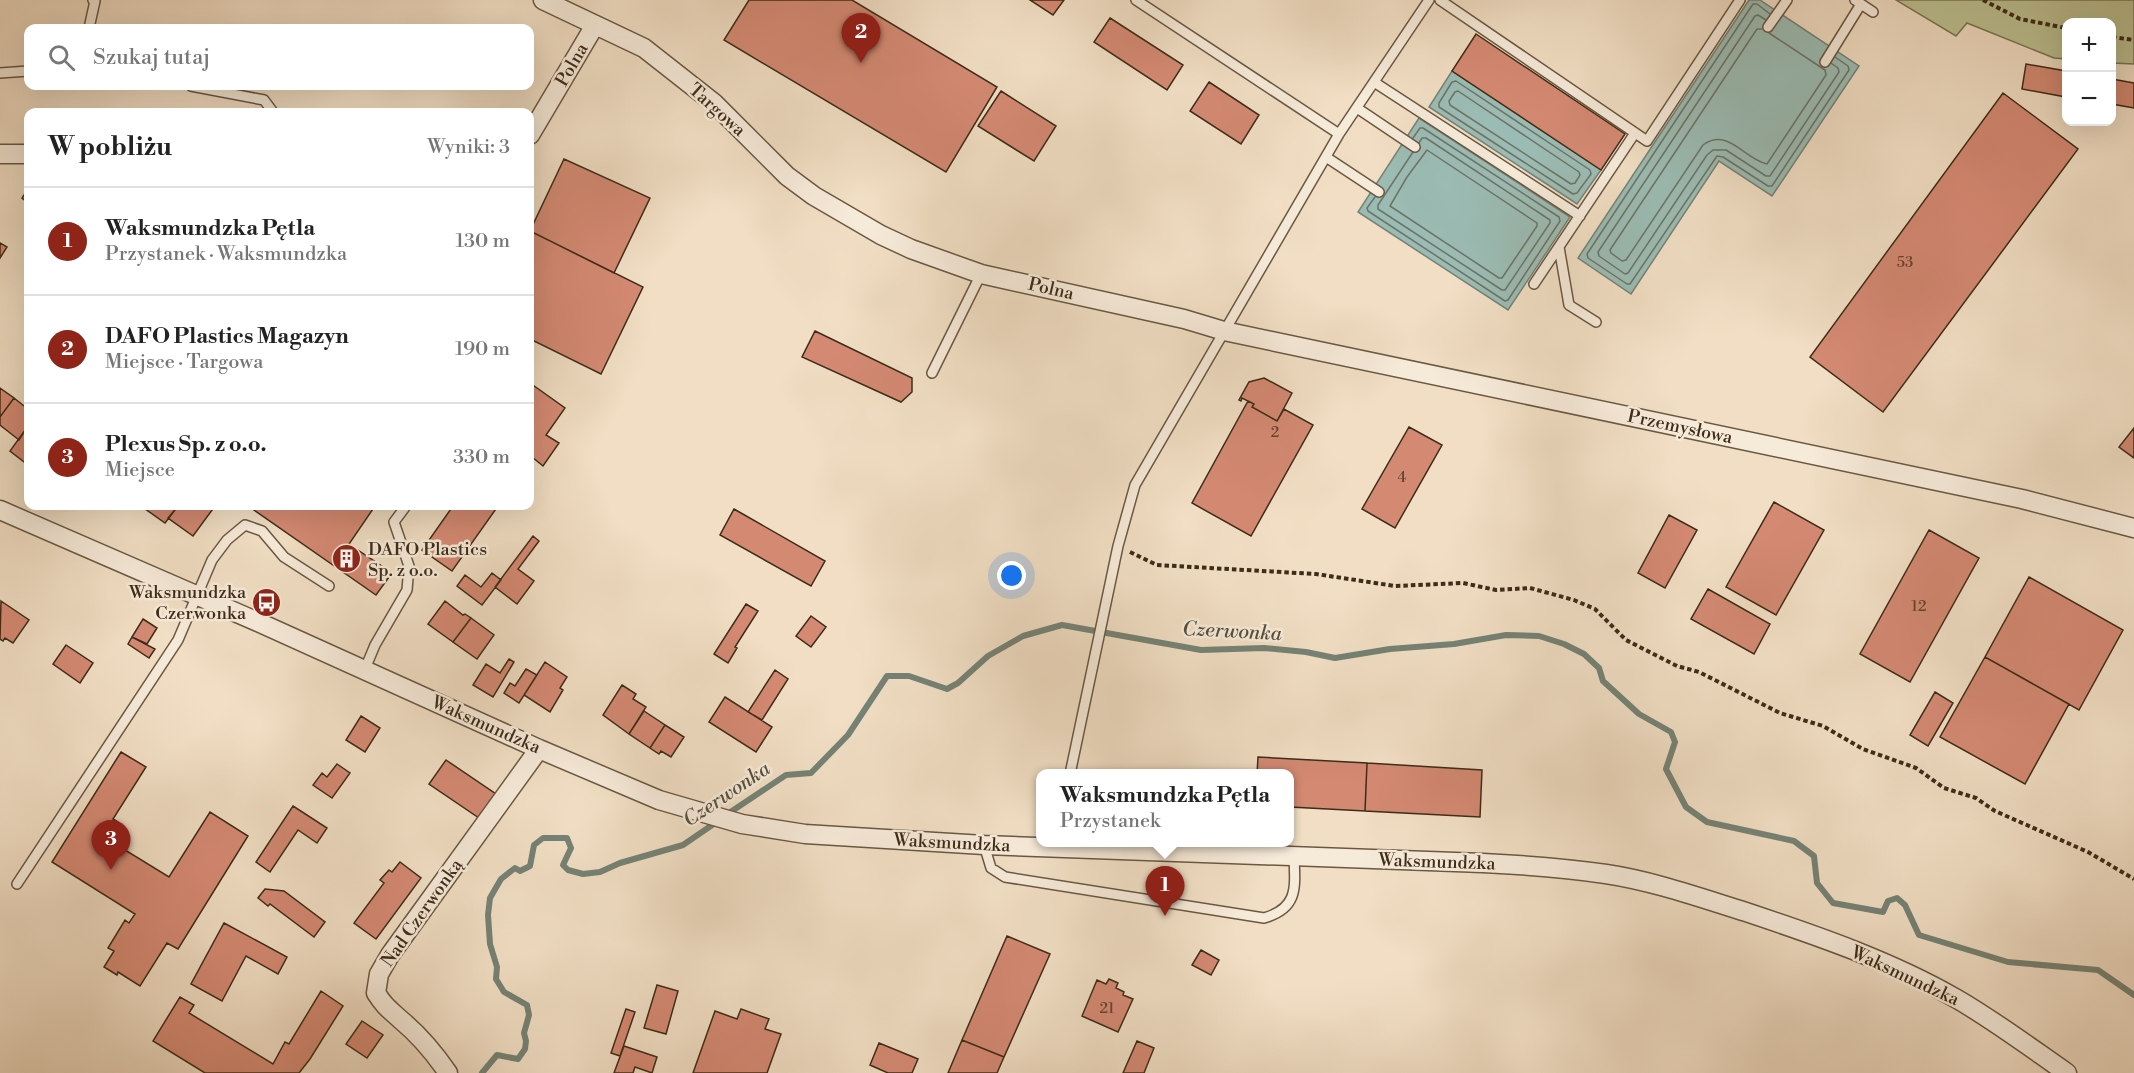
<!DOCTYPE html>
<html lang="pl">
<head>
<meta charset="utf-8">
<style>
  body { margin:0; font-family:"Libre Bodoni",serif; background:#f2f2f2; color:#222 }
  .controls { position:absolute; right:18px; top:18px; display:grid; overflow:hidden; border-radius:12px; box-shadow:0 6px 24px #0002 }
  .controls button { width:54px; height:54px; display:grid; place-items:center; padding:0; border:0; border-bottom:2px solid #e0e0e0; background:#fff; color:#222; font:30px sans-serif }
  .you { position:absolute; left:1012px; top:576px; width:21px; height:21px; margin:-15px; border:4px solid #fff; border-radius:50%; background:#1a73e8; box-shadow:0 0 0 9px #1a73e833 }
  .badge { display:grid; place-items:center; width:39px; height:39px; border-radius:50%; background:#8f2418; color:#fff; font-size:20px; font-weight:700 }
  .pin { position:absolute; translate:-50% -50px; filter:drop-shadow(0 2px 3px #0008) }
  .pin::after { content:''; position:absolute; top:32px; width:21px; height:18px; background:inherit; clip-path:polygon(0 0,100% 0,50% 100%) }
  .popup { position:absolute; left:1036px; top:769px; width:258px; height:78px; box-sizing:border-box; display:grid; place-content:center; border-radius:12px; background:#fff; filter:drop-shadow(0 2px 4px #0005); font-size:20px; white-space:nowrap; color:#767676 }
  .popup b { font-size:22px; color:#222 }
  .popup::after { content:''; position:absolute; left:50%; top:100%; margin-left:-12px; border:12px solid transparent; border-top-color:#fff }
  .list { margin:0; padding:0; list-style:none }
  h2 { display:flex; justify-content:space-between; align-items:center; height:78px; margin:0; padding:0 24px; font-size:26px }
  h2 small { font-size:20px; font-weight:400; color:#767676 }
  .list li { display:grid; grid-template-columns:39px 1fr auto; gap:18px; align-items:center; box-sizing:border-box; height:108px; padding:0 24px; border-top:2px solid #e0e0e0 }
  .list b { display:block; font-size:22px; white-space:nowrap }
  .list p { margin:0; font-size:20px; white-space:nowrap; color:#767676 }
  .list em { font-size:20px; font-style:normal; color:#767676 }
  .icon { flex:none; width:33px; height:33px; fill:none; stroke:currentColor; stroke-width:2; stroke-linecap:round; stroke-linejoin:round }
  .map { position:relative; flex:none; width:2134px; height:1073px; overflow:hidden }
  .search { position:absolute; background:#fff; box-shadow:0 6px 24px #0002; left:24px; top:24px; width:510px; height:66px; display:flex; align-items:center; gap:15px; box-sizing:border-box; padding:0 21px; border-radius:12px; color:#767676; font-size:22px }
  .panel { position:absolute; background:#fff; box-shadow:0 6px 24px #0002; left:24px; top:108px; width:510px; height:402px; border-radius:12px }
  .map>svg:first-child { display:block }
  .green { fill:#bcc192; stroke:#7c7654; stroke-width:1.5 }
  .water { fill:#9bbcb4; stroke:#758275; stroke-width:1.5 }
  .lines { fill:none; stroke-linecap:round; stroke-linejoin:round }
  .shore { stroke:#6c7466; stroke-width:1.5 }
  .stream { stroke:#758275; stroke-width:6 }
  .building { fill:#d48973; stroke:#3d2c17; stroke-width:1.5 }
  .service-casing { stroke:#6a5842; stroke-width:12 }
  .minor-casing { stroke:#6a5842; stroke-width:21 }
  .path { stroke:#3d2c17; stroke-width:4; stroke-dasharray:4.5 3; stroke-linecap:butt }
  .service { stroke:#f6ead9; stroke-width:9 }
  .minor { stroke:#f6ead9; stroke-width:18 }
  .labels { text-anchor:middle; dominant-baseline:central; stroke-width:5; stroke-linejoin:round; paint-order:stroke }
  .number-label { font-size:15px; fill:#63432e }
  .street-label { font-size:18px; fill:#3d2c17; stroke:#f6ead9 }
  .poi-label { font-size:18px; fill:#3d2c17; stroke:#f6ead9; text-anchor:start }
  .water-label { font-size:20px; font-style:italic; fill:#54503e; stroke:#f6ead9 }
</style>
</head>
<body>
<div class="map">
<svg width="2134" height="1073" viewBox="0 0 2134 1073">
  <rect width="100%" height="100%" fill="#f1dec4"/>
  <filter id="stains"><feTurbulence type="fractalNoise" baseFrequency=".00333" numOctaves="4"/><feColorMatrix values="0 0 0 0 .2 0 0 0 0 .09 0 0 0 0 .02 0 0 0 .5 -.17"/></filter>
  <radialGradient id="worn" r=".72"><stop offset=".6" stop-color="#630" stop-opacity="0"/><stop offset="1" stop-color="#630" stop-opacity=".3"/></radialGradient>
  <path class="green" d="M1896 0H2134V64L2112 63V22H2066V59L2054 58 1967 23 1956 36Z"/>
  <path class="water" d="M1749 0H1760L1859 66 1772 196 1719 161 1631 294 1578 258Z
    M1452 71 1601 170 1577 204 1429 107Z
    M1419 118 1570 217 1508 310 1358 212Z"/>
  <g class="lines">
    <path class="shore" d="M1770 14 1757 4H1753L1587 254 1588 258 1627 284H1630L1717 156 1723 157 1768 186H1772L1849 70 1848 66 1835 57
      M1766 20 1758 15 1755 16 1598 252 1599 256 1625 274 1628 273 1707 155 1713 150H1726L1766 176H1770L1839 72 1838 68 1831 63
      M1762 29H1757L1610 250 1611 253 1622 261 1626 260 1703 145C1728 127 1744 159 1767 164L1826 75 1825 70 1769 33
      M1456 81 1590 170 1591 174 1577 193 1573 194 1439 107V103L1452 82Z
      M1458 91 1579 172 1580 175 1575 183 1571 184 1450 105 1449 101 1455 92Z
      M1427 150 1537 223V226L1502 278H1499L1390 206 1407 177Z
      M1413 152 1378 205V209L1502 290H1505L1550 223V220L1426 138H1422L1419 143
      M1375 197 1367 208 1368 211 1505 301 1508 300 1560 221 1559 217 1423 128H1420L1413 138"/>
    <path class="stream" d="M726 815 786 775 811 773 848 735 887 676H909L947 689 958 683 988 656 1023 636 1062 625 1201 650 1264 648 1306 652 1335 658 1390 649 1454 644 1506 635 1539 636 1564 644 1584 654 1599 668 1603 681 1639 714 1671 732 1675 742 1666 769 1686 807 1707 822 1794 841 1814 856 1817 883 1833 903 1883 912 1888 901 1897 898 1905 905 1919 935 2008 962 2098 970 2134 995
      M482 1073 497 1055 518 1059 525 1049 526 1041 524 1033 529 1015 527 1005 504 992 496 979 497 967 490 944 488 915 490 898 501 879 515 868 520 871 530 866 534 845 543 838H567L571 848 563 865 568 870 583 874 600 872 620 863 683 845 718 821"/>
  </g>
  <path class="building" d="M749 0H852L997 87 946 172 724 40Z
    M1030 0H1064L1053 15Z
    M1110 18 1183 65 1167 90 1094 42Z
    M1476 34 1625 134 1601 170 1452 71Z
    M2026 64 2066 71V97L2022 89Z
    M2112 79 2134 83V108L2112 104Z
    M1209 82 1259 115 1241 144 1190 111Z
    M1001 91 1056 126 1034 161 978 126Z
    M2003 93 2078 149 1883 412 1810 357Z
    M564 159 650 198 614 273 530 231Z
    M28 189V203L22 198Z
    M530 231 643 287 601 374 530 339Z
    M0 243 7 247 0 258Z
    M815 331 912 378V392L901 402 802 357Z
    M1264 378 1292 393 1277 421 1252 407 1254 404 1242 398 1241 401 1239 400 1249 382Z
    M530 383 565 408 546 435 559 443 543 466 532 457 530 460Z
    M0 388 14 398 0 417Z
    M14 398 28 409V426L19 440 0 425V417Z
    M1248 401 1254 404 1252 407 1277 421 1284 409 1313 425 1251 536 1192 503Z
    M28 426V465L10 451Z
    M1409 427 1442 445 1395 528 1362 509Z
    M2134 428V458L2119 447Z
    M1774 502 1824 530 1776 615 1726 587Z
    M141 506H178L165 523Z
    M178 506H215L193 536 168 518Z
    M257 506H375L349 544 392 573 376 595 254 510Z
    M453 506H498L452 571 422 550Z
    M734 509 825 561 811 586 720 535Z
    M1669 515 1697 530 1665 588 1638 573Z
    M1929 530 1979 558 1910 682 1860 654Z
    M533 536 539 541 518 569 534 581 517 604 495 587Z
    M492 573 501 580 482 605 457 586 465 575 481 587Z
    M2029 577 2123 630 2079 710 1985 657Z
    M1708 589 1770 624 1754 654 1691 619Z
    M1 601 29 620 13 643 5 638 3 641 0 639Z
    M445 601 463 615 465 614 471 618 453 642 428 624Z
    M746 604 758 611 735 647 737 648 728 663 714 654Z
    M811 616 826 627 811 647 796 636Z
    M471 618 494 635 477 659 453 642Z
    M143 619 157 628 147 644 132 637Z
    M132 637 155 649 149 658 128 644Z
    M66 645 93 663 80 683 53 664Z
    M1985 657 2069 704 2025 784 1940 737Z
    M509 659 514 662 493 697 473 685 486 664 500 673Z
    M545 662 567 677 560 688 563 690 550 712 524 695Z
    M526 669 537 675 519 703 504 693 510 683 515 686Z
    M775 670 788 679 762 720 748 712Z
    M622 685 636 694 633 699 646 707 629 734 603 715Z
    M1935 692 1953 703 1928 746 1910 735Z
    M725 697 772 727 756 752 709 722Z
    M644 711 665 725 650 748 629 734Z
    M361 716 380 728 365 752 346 740Z
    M665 725 684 737 671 757 661 751 659 754 650 748Z
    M121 752 146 767 113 819 118 822 107 839 169 877 210 812 248 836 178 949 167 943 140 986 118 972 117 975 104 967 114 951 108 948 125 920 129 923 135 914 52 862Z
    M1258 757 1367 763 1365 811 1290 807V774H1257Z
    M446 760 496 794 479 818 429 784Z
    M1367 763 1482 770 1480 817 1365 811Z
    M337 764 350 773 332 798 313 785 322 773 327 777Z
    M293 806 327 828 317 843 298 830 270 872 256 862Z
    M400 862 421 878 376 939 354 923 384 883 380 880 389 870 392 872Z
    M265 889 284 891 325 922 314 937 270 904 268 906 258 898Z
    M224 923 287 957 278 974 246 956 222 1001 191 984Z
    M1007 936 1050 954 1004 1057 962 1040Z
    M1201 950 1219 960 1211 975 1192 965Z
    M1109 979 1118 983 1116 988 1124 992 1123 995 1133 999 1118 1032 1082 1016 1097 980 1106 984Z
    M657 985 678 991 666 1034 644 1028Z
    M321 991 343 1006 310 1059 299 1073H205L153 1041 180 997 194 1005 189 1013 273 1064 285 1042 289 1044Z
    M626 1009 635 1012 620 1056 611 1053Z
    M741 1009 769 1019 765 1029 781 1034 767 1073H693L715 1011 737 1019Z
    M362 1021 383 1035 367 1058 346 1044Z
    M962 1040 1004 1057 997 1073H948Z
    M1137 1041 1154 1048 1144 1073H1123Z
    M879 1043 918 1059 912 1073H888L870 1065Z
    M624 1046 657 1057 652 1073 635 1067 633 1073H614Z"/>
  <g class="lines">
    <defs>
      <path id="service" d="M1136 0 1339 134
        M1440 0 1647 141 1740 0
        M1855 0 1873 12
        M1768 27 1787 0
        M89 28 95 1 93 0
        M1825 62 1861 4
        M0 73 28 71
        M1374 82 1580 216
        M191 86 264 100 273 112
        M1357 108 1415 147
        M1326 157 1379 192
        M1559 247 1569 305 1596 322
        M1534 284 1635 133
        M932 373 981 274
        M365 669 375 645 407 590 409 566 394 522 406 506
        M1070 774 1118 546 1135 485 1339 134 1429 0
        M984 845 991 868 1005 877 1264 918C1299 908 1295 887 1294 856
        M17 884 178 640 212 560 227 540 245 525 262 531 284 557 329 586"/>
      <path id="minor" d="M543 0 644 48 714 103 787 176 814 196 881 235 911 249 981 274 1184 319 1224 331 2022 499 2134 528
        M530 135 595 25
        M0 154H28
        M0 510 258 622 539 749 659 800 742 824 805 834 984 845 1483 863C1524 865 1565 868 1606 874 1653 881 1701 898 1746 912 1818 936 1891 961 1957 999 1995 1021 2031 1048 2067 1073
        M448 1073C435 1054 419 1035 401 1020 389 1009 385 1007 376 993L379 974 390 955 539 749"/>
    </defs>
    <use href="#service" class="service-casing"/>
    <use href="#minor" class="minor-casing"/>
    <path class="path" d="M1983 0 2020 19 2066 28
      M2112 37 2134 40
      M1130 552 1157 565 1316 574 1395 586 1463 583 1496 590 1530 588 1574 600 1595 609 1626 640 1677 666 1699 672 1780 713 1823 726 1863 749 1916 768 1944 788 1976 798 1995 811 2088 852 2134 879"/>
    <use href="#service" class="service"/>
    <use href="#minor" class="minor"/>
  </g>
  <defs>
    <symbol id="building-disc" viewBox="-11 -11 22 22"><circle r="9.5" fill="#8f2418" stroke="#f6ead9"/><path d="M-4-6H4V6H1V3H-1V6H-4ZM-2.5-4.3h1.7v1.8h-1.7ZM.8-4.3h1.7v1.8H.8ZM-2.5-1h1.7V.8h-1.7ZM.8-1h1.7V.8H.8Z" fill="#fff"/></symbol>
    <symbol id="bus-disc" viewBox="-11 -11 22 22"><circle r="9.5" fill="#8f2418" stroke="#f6ead9"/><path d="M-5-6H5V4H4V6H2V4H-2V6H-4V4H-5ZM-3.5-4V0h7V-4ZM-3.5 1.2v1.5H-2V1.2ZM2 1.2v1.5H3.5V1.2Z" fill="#fff"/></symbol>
  </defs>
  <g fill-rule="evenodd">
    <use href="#building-disc" x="330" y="542" width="33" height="33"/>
    <use href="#bus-disc" x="250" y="586" width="33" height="33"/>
  </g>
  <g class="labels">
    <g class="number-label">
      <text x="1905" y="262">53</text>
      <text x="1275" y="432">2</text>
      <text x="1402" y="477">4</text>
      <text x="1919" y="606">12</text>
      <text x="1107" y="1008">21</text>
    </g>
    <g class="street-label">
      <text transform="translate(572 65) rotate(-60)">Polna</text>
      <text transform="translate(717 110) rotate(42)">Targowa</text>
      <text transform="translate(1051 289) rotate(13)">Polna</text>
      <text transform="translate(1680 427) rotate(12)">Przemysłowa</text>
      <text transform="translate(486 725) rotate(24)">Waksmundzka</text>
      <text transform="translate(952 843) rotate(3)">Waksmundzka</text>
      <text transform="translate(1437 862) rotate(2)">Waksmundzka</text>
      <text transform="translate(422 913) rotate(-55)">Nad Czerwonką</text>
      <text transform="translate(1905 976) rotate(25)">Waksmundzka</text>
    </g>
    <g class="poi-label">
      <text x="368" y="549">DAFO Plastics<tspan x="368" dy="21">Sp. z o.o.</tspan></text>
      <text x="246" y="592" text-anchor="end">Waksmundzka<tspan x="246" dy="21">Czerwonka</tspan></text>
    </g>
    <g class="water-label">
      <text transform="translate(1232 632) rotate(3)">Czerwonka</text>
      <text transform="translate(727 795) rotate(-34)">Czerwonka</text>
    </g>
  </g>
  <rect width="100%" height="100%" filter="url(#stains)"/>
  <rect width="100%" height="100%" fill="url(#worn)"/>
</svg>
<div class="controls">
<button>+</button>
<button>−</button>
</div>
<div class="you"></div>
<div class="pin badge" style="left:1165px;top:916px">1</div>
<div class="popup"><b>Waksmundzka Pętla</b>Przystanek</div>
<div class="pin badge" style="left:861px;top:63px">2</div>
<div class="pin badge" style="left:111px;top:870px">3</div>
<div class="search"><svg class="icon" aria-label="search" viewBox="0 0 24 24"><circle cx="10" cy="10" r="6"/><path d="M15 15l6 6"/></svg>Szukaj tutaj</div>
<section class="panel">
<h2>W pobliżu<small>Wyniki: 3</small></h2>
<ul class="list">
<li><span class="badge">1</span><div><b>Waksmundzka Pętla</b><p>Przystanek · Waksmundzka</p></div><em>130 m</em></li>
<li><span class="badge">2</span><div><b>DAFO Plastics Magazyn</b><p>Miejsce · Targowa</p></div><em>190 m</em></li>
<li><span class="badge">3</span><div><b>Plexus Sp. z o.o.</b><p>Miejsce</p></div><em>330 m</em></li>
</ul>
</section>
</div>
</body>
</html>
